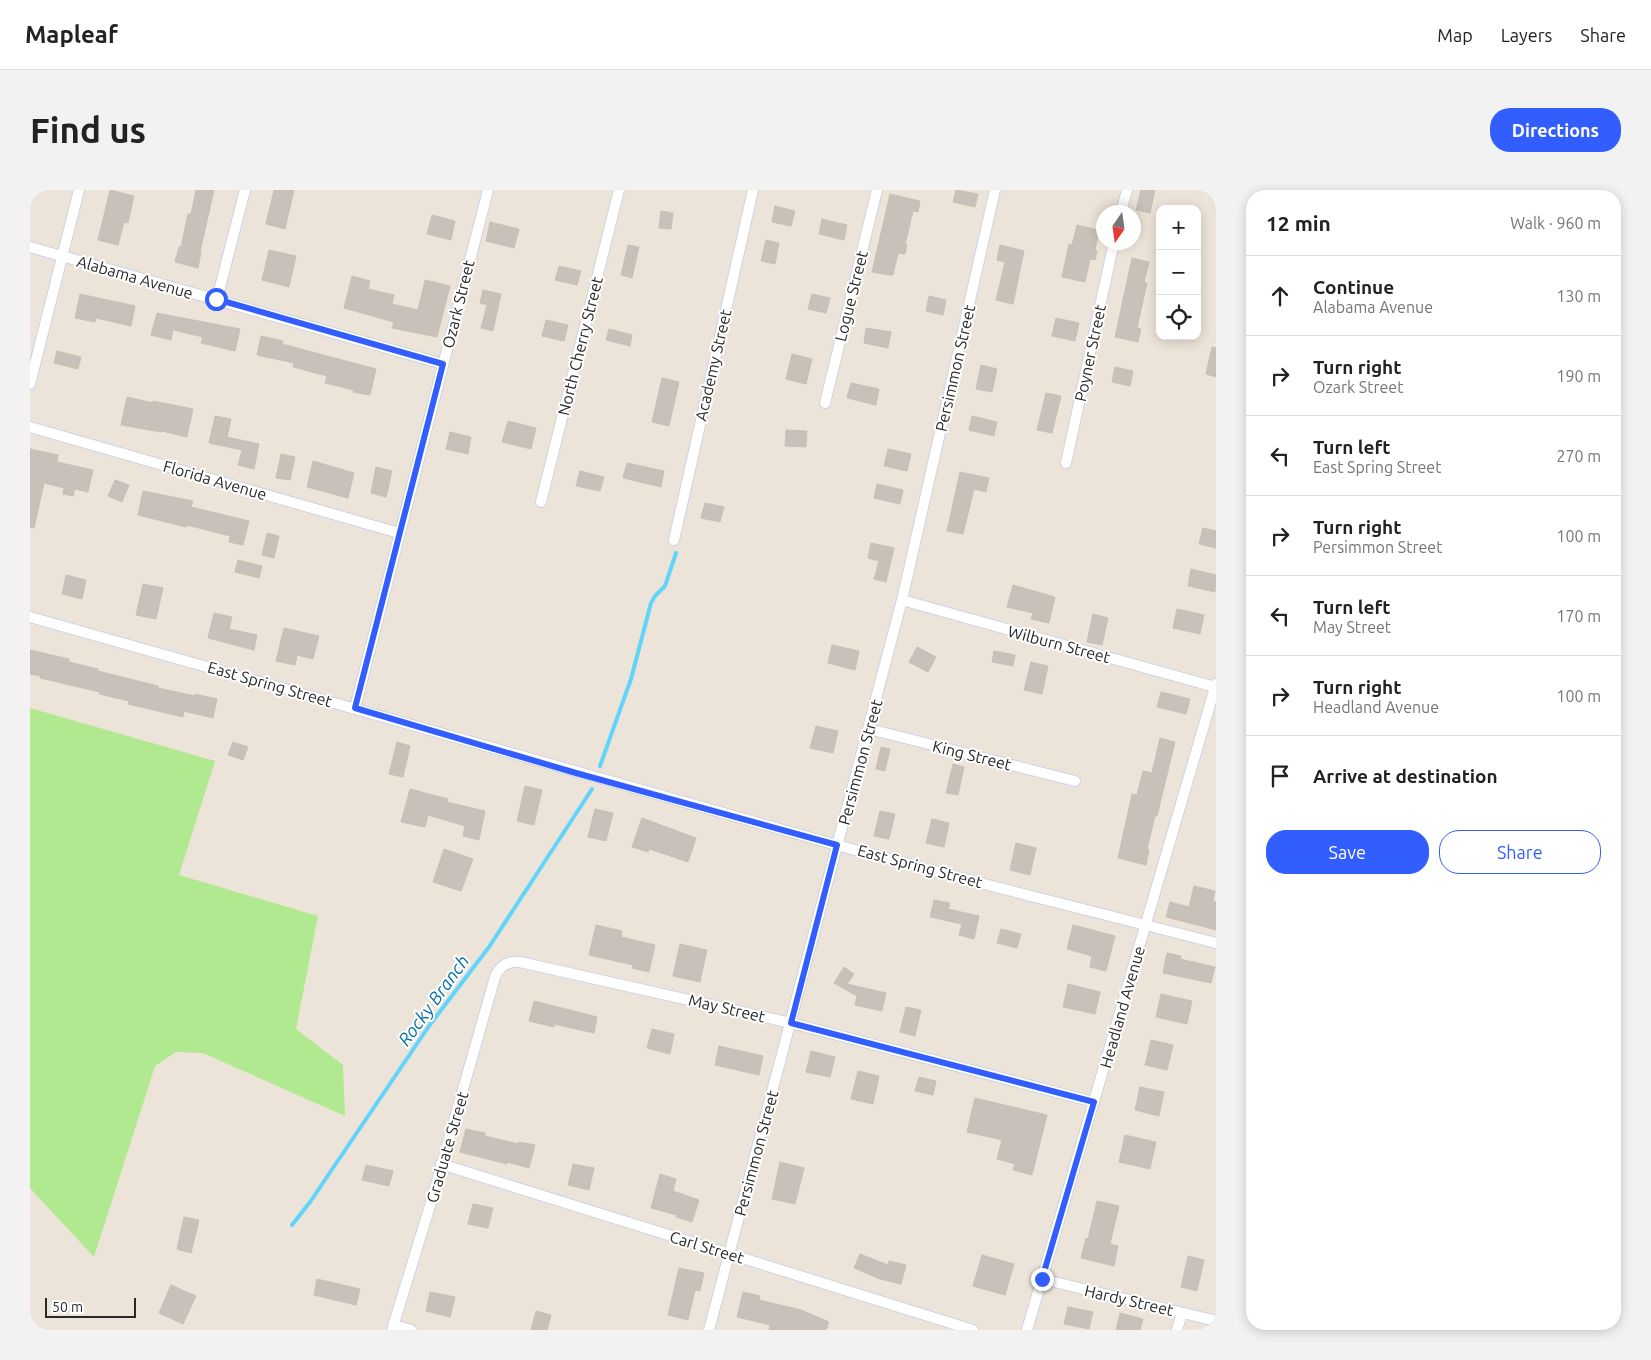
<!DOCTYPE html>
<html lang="en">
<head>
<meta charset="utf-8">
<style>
  body { margin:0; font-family:Ubuntu,sans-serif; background:#f2f2f2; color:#222 }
  .controls { position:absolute; right:15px; top:15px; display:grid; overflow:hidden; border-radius:10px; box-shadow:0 2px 12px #0003 }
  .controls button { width:45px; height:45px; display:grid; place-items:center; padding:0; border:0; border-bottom:1px solid #e0e0e0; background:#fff; color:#222; font:25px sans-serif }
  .compass { position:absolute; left:1066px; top:15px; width:45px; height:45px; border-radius:50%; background:#fff; box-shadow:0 2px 12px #0003; rotate:193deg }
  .scale { position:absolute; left:15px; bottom:12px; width:91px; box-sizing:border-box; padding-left:5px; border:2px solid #292929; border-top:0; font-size:14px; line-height:18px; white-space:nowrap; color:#292929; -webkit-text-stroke:4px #fff; paint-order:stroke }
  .stop { position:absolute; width:15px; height:15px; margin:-11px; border:4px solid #335eff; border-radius:50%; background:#fff }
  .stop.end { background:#335eff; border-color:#fff; box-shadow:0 1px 5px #0008 }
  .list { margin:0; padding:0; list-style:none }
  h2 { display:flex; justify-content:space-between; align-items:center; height:65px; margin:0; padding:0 20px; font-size:21px }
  h2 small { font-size:16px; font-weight:400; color:#767676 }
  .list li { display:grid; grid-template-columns:32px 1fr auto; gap:15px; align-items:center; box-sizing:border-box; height:80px; padding:0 20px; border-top:1px solid #e0e0e0 }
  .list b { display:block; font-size:19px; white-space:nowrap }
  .list p { margin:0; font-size:16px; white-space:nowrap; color:#767676 }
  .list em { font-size:16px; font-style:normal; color:#767676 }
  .actions { display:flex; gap:10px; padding:15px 20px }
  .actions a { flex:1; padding:11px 0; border:1px solid #335eff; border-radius:20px; text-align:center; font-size:18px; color:#335eff }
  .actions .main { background:#335eff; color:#fff }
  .icon { flex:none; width:28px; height:28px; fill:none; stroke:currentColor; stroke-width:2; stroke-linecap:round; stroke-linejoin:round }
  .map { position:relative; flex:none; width:1186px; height:1140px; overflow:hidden; border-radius:20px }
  header { display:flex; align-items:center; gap:30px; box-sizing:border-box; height:70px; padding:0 25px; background:#fff; border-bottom:1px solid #e0e0e0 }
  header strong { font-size:24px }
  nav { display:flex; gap:28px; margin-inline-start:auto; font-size:18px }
  .intro { display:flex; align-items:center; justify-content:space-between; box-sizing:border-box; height:120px; padding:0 30px }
  h1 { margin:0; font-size:35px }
  .button { padding:12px 22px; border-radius:20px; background:#335eff; color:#fff; font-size:18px; font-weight:700 }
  main { display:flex; gap:30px; padding:0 30px }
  aside { flex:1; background:#fff; border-radius:20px; box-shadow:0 2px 12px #0003 }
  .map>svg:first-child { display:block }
  .green { fill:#b0e98f }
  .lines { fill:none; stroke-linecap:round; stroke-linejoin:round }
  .stream { stroke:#61d5f9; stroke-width:4 }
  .building { fill:#c8c1b9; stroke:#c8c0b2 }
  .minor-casing { stroke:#ced3e3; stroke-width:12 }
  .minor { stroke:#fff; stroke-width:10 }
  .route { stroke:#335eff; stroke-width:6 }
  .labels { text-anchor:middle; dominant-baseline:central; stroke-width:4; stroke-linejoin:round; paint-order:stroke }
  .street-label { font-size:16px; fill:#292929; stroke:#fff }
  .water-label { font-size:18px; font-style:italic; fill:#0170a4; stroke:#fff }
</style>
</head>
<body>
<header>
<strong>Mapleaf</strong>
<nav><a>Map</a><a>Layers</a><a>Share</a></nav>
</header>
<div class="intro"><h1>Find us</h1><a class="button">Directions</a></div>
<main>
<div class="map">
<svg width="1186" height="1140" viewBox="0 0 1186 1140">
  <rect width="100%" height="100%" fill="#ede4d9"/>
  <path class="green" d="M0 518 185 571 149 685 288 726 266 839 313 875 315 926 173 863 146 862 125 876 64 1067 0 998Z"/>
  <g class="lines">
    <path class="stream" d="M570 576 601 489 621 413 625 406 635 396 646 363
      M262 1035 280 1012 399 836 459 757 562 599"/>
  </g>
  <path class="building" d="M80 0 104 6 98 33 94 32 88 55 68 50Z
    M166 0H184L170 62H171L168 78 145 72 149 57H151L158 24H161Z
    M244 0H264L255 39 236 34Z
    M926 0 948 4 945 17 923 12Z
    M1111 0H1125L1120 23 1106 20Z
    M860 4 890 11 888 22 883 21 875 55H877L875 64 868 63 863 85H859L842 82Z
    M745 16 765 21 761 36 742 32Z
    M631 21 643 23 641 39 629 38Z
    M402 25 425 31 421 50 397 44Z
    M792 29 817 35 814 50 789 44Z
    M460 32 489 39 484 58 456 51Z
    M1047 35 1069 40 1065 60 1067 61 1065 70 1060 69 1055 92 1032 87 1039 54 1042 55Z
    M736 50 749 53 745 74 731 71Z
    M598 55 609 57 602 88 591 85Z
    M970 55 994 61 983 114 966 110 975 72 967 70Z
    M239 60 266 66 259 97 232 90Z
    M1102 68 1119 72 1114 92 1117 93 1107 138 1111 139 1108 152 1085 147Z
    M529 76 551 81 547 95 525 90Z
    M322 86 340 91 338 99 364 105 362 114 388 120 395 90 420 96 407 147 362 138 364 132 314 118Z
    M453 100 471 104 463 141 451 138 457 115 450 113Z
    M50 104 105 116 101 136 66 128 65 132 45 128Z
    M782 104 800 108 796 123 778 119Z
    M899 106 916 110 913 125 896 121Z
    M127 123 210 139 205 161 171 153 173 147 143 140 141 150 121 145Z
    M1026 128 1049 133 1045 151 1022 146Z
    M516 130 538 135 534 151 512 146Z
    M836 138 861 142 858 158 834 153Z
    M579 139 602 145 600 156 576 150Z
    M231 146 253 151 252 154 346 179 340 205 323 202 324 200 295 193 297 186 263 177 264 173 227 165Z
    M1182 157 1186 158V187L1176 184Z
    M27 161 51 167 48 179 24 173Z
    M762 164 782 169 776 194 756 189Z
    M951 175 967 179 962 202 946 199Z
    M1085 177 1103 181 1100 196 1082 192Z
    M632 188 649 192 639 236 622 232Z
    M821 193 849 199 846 215 817 208Z
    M1016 203 1031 206 1022 243 1007 240Z
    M97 207 123 213V211L163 219 157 247 132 241 131 242 91 235Z
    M185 226 201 229 197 247 229 254 224 279 208 275 212 260 179 253Z
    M942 226 967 232 964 246 939 240Z
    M478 231 506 238 501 259 472 252Z
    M756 240 777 241 776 257 755 256Z
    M420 242 441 247 438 264 416 259Z
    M0 259 28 265 27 272 63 280 58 302 45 299 43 306 33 304 34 298 14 293 4 338 0 337Z
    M858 259 881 264 877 281 854 276Z
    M251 264 265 267 260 290 246 288Z
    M283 271 324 283 318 308 277 297Z
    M597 273 634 281 631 297 593 288Z
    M346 277 362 281 356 307 341 303Z
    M550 281 574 287 570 301 546 296Z
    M930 282 959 288 956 302 944 299 933 344 917 341Z
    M85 290 99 295 92 312 78 306Z
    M847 294 873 300 870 314 844 308Z
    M113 301 163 311 161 317 219 331 213 355 199 352 200 346 157 335 156 337 108 325Z
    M675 313 694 317 690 332 671 328Z
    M1173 338 1186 341V358L1169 354Z
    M237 343 249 346 244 368 232 365Z
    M841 353 864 358 856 392 844 389 849 371 838 368Z
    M208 370 232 376 229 388 205 382Z
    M1161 379 1186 385 1185 402 1158 396Z
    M36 385 56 390 52 409 32 404Z
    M113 394 133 398 126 429 106 425Z
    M983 395 1025 407 1019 433 1001 429 1003 423 977 417Z
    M1147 419 1174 425 1170 444 1143 438Z
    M184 423 202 427 199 439 227 445 224 460 178 448Z
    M1063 424 1078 428 1072 455 1057 452Z
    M254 438 289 446 283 469 267 465 265 475 246 471Z
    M802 455 829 461 825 480 798 473Z
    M887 457 906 467 898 482 879 472Z
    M0 460 39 469V472L68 479V481L128 496V498L165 506V504L187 509 183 528 154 521 153 527 98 514 99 511 69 504 70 502 10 488 11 486 0 484Z
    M964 461 985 465 983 476 962 472Z
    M1001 472 1018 476 1012 504 994 500Z
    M1131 502 1160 509 1156 524 1127 517Z
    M786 536 808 541 803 563 780 558Z
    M1130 548 1145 552 1127 626H1125L1117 659 1119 660 1116 675 1088 668 1102 604 1107 605 1113 581 1122 583Z
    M203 552 218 557 213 570 198 565Z
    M367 552 380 556 373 587 359 584Z
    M851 557 860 559 855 581 846 579Z
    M923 574 934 577 928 605 916 603Z
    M495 596 512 600 504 635 487 631Z
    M380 599 418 609 417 612 455 621 449 650 433 646 435 636 398 625 395 637 371 632Z
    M565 619 583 623 576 651 558 647Z
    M850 621 865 624 859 649 844 646Z
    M612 628 666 648 658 672 619 659 618 662 602 657Z
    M902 629 919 633 914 657 896 653Z
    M986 653 1006 658 1000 685 980 680Z
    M414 659 443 669 431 701 403 692Z
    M1164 696 1185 701 1183 711 1186 712V740L1136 727 1140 712 1159 717Z
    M904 710 920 713 918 719 949 726 944 749 929 745 932 734 900 727Z
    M566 735 592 741 591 747 625 755 619 782 602 778 603 775 559 765Z
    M1043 735 1085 746 1076 781 1060 777 1062 766 1037 759Z
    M971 739 991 744 987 758 967 753Z
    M650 754 677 760 670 792 643 786Z
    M1137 763 1151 766 1150 769 1185 777 1181 793 1133 783Z
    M814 777 824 784 817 794 856 803 852 821 825 815 827 806 804 793Z
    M1038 794 1070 802 1065 824 1033 817Z
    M1131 804 1162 811 1157 834 1126 827Z
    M504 811 567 827 564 843 524 834V837L499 831Z
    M876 817 891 820 885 846 870 842Z
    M622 839 644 844 640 864 617 858Z
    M1121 850 1143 855 1137 880 1115 875Z
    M689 856 733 866 729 885 685 875Z
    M781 861 805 867 800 887 776 882Z
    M828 881 849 886 843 914 821 909Z
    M889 887 906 891 903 905 885 901Z
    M1110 897 1134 902 1129 926 1105 920Z
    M945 908 1017 925 1002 985 983 980 985 974 967 969 972 950 937 942Z
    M436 939 455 943V946L489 954V952L505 955 499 978 477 972V974L430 962Z
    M1095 945 1126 952 1120 979 1089 972Z
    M750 972 774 978 765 1014 742 1009Z
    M543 974 564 978 559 1000 538 995Z
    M336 975 363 981 359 996 332 990Z
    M630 984 646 989 643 1001 669 1010 662 1032 646 1027 647 1025 621 1018Z
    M1067 1011 1089 1016 1080 1054 1088 1056 1084 1076 1051 1068 1056 1048 1058 1049Z
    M443 1014 463 1018 458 1038 438 1034Z
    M154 1027 169 1030 161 1063 147 1059Z
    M830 1064 858 1075 859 1071 876 1075 871 1094 850 1089 824 1078Z
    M952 1065 984 1074 975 1105 943 1096Z
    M1158 1066 1174 1070 1167 1101 1151 1097Z
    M649 1078 674 1083 670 1101 665 1100 658 1130 638 1125Z
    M287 1089 330 1099 326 1115 284 1105Z
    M141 1095 166 1106 153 1134 129 1123Z
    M400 1102 425 1107 420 1127 396 1121Z
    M713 1102 730 1106 729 1110 771 1120 799 1132 796 1140H739L740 1135 707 1127Z
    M1038 1117 1063 1122 1059 1139 1034 1134Z
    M506 1121 521 1125 517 1140H501Z
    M1090 1123 1113 1129 1110 1140H1086Z"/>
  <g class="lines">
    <defs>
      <path id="minor" d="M1091 22 1097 0
        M0 57 413 174
        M187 109 215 0
        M0 194 49 0
        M795 213 847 0
        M0 237 369 343
        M1036 273 1084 52
        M511 312 589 0
        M644 350 723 0
        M872 410 1185 497
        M0 427C268 502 535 580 803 654 930 689 1058 720 1186 753
        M325 518 458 0
        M839 539 1045 591
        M411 974 943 1140
        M1012 1089 1186 1131
        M364 1135 381 1140
        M362 1140 399 1019 465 787C469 776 478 771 490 772L761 833 1064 912
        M679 1140 872 410 965 0
        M997 1140 1186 494
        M1147 1140 1152 1123"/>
    </defs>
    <use href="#minor" class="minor-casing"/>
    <use href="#minor" class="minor"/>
  </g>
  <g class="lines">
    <path class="route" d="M186 109 413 174 325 518 546 583 807 655 761 833 1064 912 1012 1089"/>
  </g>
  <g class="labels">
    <g class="street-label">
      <text transform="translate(105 87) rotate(16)">Alabama Avenue</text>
      <text transform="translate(821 106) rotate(-76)">Logue Street</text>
      <text transform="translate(428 114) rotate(-76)">Ozark Street</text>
      <text transform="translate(550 156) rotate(-76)">North Cherry Street</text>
      <text transform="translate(1060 163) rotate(-78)">Poyner Street</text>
      <text transform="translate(683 175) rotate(-77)">Academy Street</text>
      <text transform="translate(925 178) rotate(-77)">Persimmon Street</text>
      <text transform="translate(185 290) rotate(16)">Florida Avenue</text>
      <text transform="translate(1029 454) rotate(15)">Wilburn Street</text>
      <text transform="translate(240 494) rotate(16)">East Spring Street</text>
      <text transform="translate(942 565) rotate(14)">King Street</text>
      <text transform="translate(830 572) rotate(-75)">Persimmon Street</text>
      <text transform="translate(890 676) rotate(15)">East Spring Street</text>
      <text transform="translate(1092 817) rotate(-74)">Headland Avenue</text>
      <text transform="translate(697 818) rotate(13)">May Street</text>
      <text transform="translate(417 957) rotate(-74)">Graduate Street</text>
      <text transform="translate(726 963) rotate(-75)">Persimmon Street</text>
      <text transform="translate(677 1057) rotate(17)">Carl Street</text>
      <text transform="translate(1099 1110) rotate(13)">Hardy Street</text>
    </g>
    <g class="water-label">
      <text transform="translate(403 810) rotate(-54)">Rocky Branch</text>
    </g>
  </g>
</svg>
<div class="controls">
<button>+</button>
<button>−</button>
<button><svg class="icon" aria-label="locate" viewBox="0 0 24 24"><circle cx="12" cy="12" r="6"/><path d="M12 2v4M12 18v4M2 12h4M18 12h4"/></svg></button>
</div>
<svg class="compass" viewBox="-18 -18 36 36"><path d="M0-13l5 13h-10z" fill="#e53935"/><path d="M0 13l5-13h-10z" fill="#767676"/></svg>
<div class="scale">50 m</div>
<div class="stop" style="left:186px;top:109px"></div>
<div class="stop end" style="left:1012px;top:1089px"></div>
</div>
<aside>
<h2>12 min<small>Walk · 960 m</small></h2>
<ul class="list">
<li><svg class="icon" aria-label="ahead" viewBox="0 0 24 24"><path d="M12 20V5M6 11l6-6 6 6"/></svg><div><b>Continue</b><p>Alabama Avenue</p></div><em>130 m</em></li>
<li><svg class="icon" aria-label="right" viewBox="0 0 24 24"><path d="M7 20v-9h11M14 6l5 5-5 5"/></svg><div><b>Turn right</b><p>Ozark Street</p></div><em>190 m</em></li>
<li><svg class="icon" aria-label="left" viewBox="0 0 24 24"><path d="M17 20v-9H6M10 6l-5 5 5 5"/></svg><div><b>Turn left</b><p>East Spring Street</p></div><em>270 m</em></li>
<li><svg class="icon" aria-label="right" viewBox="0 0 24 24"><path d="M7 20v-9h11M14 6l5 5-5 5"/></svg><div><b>Turn right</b><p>Persimmon Street</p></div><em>100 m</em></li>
<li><svg class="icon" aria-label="left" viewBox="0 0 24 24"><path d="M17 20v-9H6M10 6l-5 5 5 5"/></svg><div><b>Turn left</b><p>May Street</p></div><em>170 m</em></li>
<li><svg class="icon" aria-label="right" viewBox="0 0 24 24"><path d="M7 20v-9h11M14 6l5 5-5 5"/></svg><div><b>Turn right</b><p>Headland Avenue</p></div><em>100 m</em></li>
<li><svg class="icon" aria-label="arrive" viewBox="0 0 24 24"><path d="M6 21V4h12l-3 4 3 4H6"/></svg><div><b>Arrive at destination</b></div></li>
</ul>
<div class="actions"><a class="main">Save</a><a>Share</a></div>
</aside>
</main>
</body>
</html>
